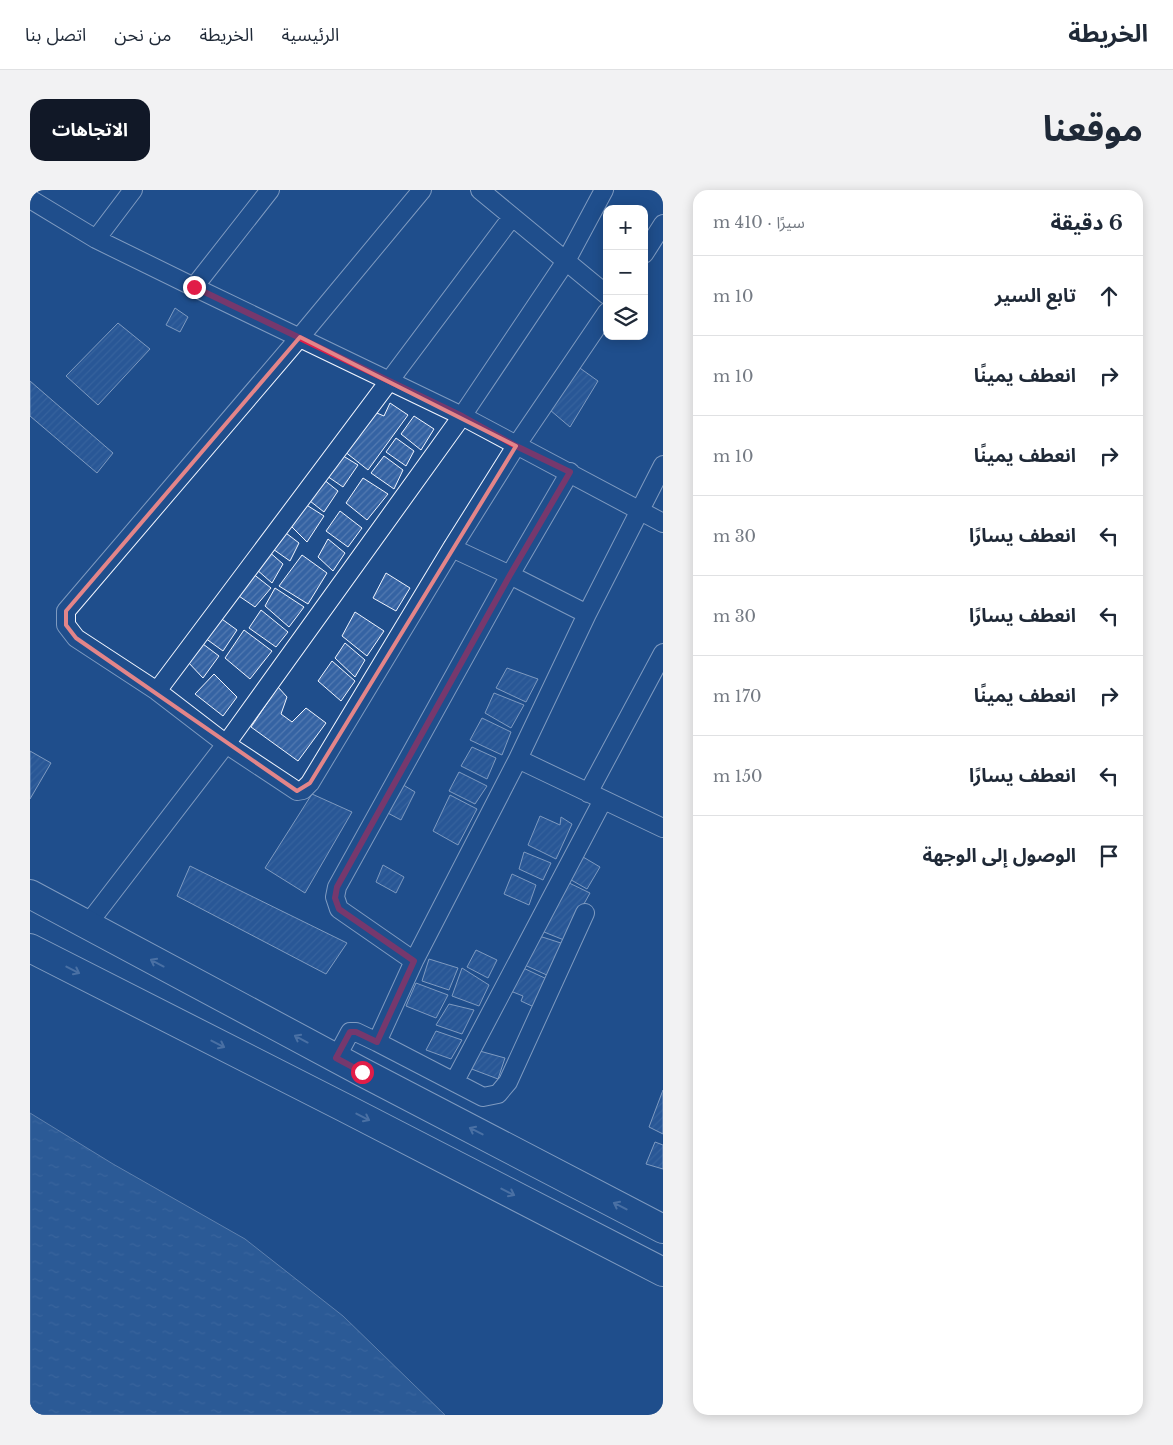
<!DOCTYPE html>
<html lang="ar">
<head>
<meta charset="utf-8">
<style>
  body { margin:0; font-family:"Libre Baskerville","Noto Sans Arabic",serif; background:#f2f2f3; color:#1f2937; direction:rtl }
  .controls { position:absolute; right:15px; top:15px; display:grid; overflow:hidden; border-radius:10px; box-shadow:0 2px 12px #0003 }
  .controls button { width:45px; height:45px; display:grid; place-items:center; padding:0; border:0; border-bottom:1px solid #e0e1e3; background:#fff; color:#1f2937; font:25px sans-serif }
  .stop { position:absolute; width:15px; height:15px; margin:-11px; border:4px solid #e11d48; border-radius:50%; background:#fff }
  .stop.end { background:#e11d48; border-color:#fff; box-shadow:0 1px 5px #0008 }
  .list { margin:0; padding:0; list-style:none }
  h2 { display:flex; justify-content:space-between; align-items:center; height:65px; margin:0; padding:0 20px; font-size:21px }
  h2 small { font-size:16px; font-weight:400; color:#747a83 }
  .list li { display:grid; grid-template-columns:32px 1fr auto; gap:15px; align-items:center; box-sizing:border-box; height:80px; padding:0 20px; border-top:1px solid #e0e1e3 }
  .list b { display:block; font-size:19px; white-space:nowrap }
  .list em { font-size:16px; font-style:normal; color:#747a83 }
  .icon { flex:none; width:28px; height:28px; fill:none; stroke:currentColor; stroke-width:2; stroke-linecap:round; stroke-linejoin:round }
  .map { position:relative; flex:none; width:633px; height:1225px; overflow:hidden; direction:ltr; border-radius:15px }
  header { display:flex; align-items:center; gap:30px; box-sizing:border-box; height:70px; padding:0 25px; background:#fff; border-bottom:1px solid #e0e1e3 }
  header strong { font-size:24px }
  nav { display:flex; gap:28px; margin-inline-start:auto; font-size:18px }
  .intro { display:flex; align-items:center; justify-content:space-between; box-sizing:border-box; height:120px; padding:0 30px }
  h1 { margin:0; font-size:35px }
  .button { padding:12px 22px; border-radius:15px; background:#111827; color:#fff; font-size:18px; font-weight:700 }
  main { display:flex; gap:30px; padding:0 30px }
  aside { flex:1; background:#fff; border-radius:15px; box-shadow:0 2px 12px #0003 }
  .map>svg:first-child { display:block }
  .water { fill:url(#water-ripples); stroke:#a8bbd7 }
  .building { fill:url(#building-hatch); stroke:#f2f6ff }
  .lines { fill:none; stroke-linecap:round; stroke-linejoin:round }
  .minor-casing { stroke:#f2f6ff; stroke-width:20 }
  .primary-casing { stroke:#f2f6ff; stroke-width:30 }
  .minor { stroke:#1f4e8c; stroke-width:18 }
  .primary { stroke:#1f4e8c; stroke-width:28 }
  .oneway { stroke:#7e9ac0 }
  .route { stroke:#e11d48; stroke-width:6 }
  .marked { fill:none; stroke:#e38589; stroke-width:4; stroke-linejoin:round }
</style>
</head>
<body>
<header>
<strong>الخريطة</strong>
<nav><a>الرئيسية</a><a>الخريطة</a><a>من نحن</a><a>اتصل بنا</a></nav>
</header>
<div class="intro"><h1>موقعنا</h1><a class="button">الاتجاهات</a></div>
<main>
<aside>
<h2>6 دقيقة<small>سيرًا · 410 m</small></h2>
<ul class="list">
<li><svg class="icon" aria-label="ahead" viewBox="0 0 24 24"><path d="M12 20V5M6 11l6-6 6 6"/></svg><div><b>تابع السير</b></div><em>10 m</em></li>
<li><svg class="icon" aria-label="right" viewBox="0 0 24 24"><path d="M7 20v-9h11M14 6l5 5-5 5"/></svg><div><b>انعطف يمينًا</b></div><em>10 m</em></li>
<li><svg class="icon" aria-label="right" viewBox="0 0 24 24"><path d="M7 20v-9h11M14 6l5 5-5 5"/></svg><div><b>انعطف يمينًا</b></div><em>10 m</em></li>
<li><svg class="icon" aria-label="left" viewBox="0 0 24 24"><path d="M17 20v-9H6M10 6l-5 5 5 5"/></svg><div><b>انعطف يسارًا</b></div><em>30 m</em></li>
<li><svg class="icon" aria-label="left" viewBox="0 0 24 24"><path d="M17 20v-9H6M10 6l-5 5 5 5"/></svg><div><b>انعطف يسارًا</b></div><em>30 m</em></li>
<li><svg class="icon" aria-label="right" viewBox="0 0 24 24"><path d="M7 20v-9h11M14 6l5 5-5 5"/></svg><div><b>انعطف يمينًا</b></div><em>170 m</em></li>
<li><svg class="icon" aria-label="left" viewBox="0 0 24 24"><path d="M17 20v-9H6M10 6l-5 5 5 5"/></svg><div><b>انعطف يسارًا</b></div><em>150 m</em></li>
<li><svg class="icon" aria-label="arrive" viewBox="0 0 24 24"><path d="M6 21V4h12l-3 4 3 4H6"/></svg><div><b>الوصول إلى الوجهة</b></div></li>
</ul>
</aside>
<div class="map">
<svg width="633" height="1225" viewBox="0 0 633 1225">
  <defs>
    <pattern id="water-ripples" width="26" height="14" patternUnits="userSpaceOnUse" patternTransform="scale(1.25)"><rect width="26" height="14" fill="#3b69a3"/><path d="M2 4q2-2 4 0t4 0M15 11q2-2 4 0t4 0" fill="none" stroke="#587fb1"/></pattern>
    <pattern id="building-hatch" width="6" height="6" patternUnits="userSpaceOnUse" patternTransform="scale(1.25)"><rect width="6" height="6" fill="#3563a3"/><path d="M-1 1l2-2M0 6l6-6M5 7l2-2" fill="none" stroke="#537ab1"/></pattern>
  </defs>
  <rect width="100%" height="100%" fill="#1f4e8c"/>
  <path class="water" d="M0 923 83 974 215 1049 313 1126 415 1225H0Z"/>
  <path class="building" d="M145 118 158 127 150 142 136 135Z
    M88 133 120 159 68 215 36 186Z
    M547 176 568 191 540 237 520 220Z
    M0 191 83 263 67 283 0 226Z
    M360 213 378 225 338 280 314 261 342 221 354 226Z
    M384 226 404 239 391 260 371 244Z
    M366 248 384 261 376 276 356 262Z
    M310 264 328 275 313 297 297 286Z
    M354 266 373 280 364 299 341 283Z
    M333 288 358 304 337 330 316 313Z
    M293 289 308 301 294 322 280 311Z
    M275 314 294 326 277 352 260 335Z
    M310 321 332 338 318 357 296 341Z
    M252 340 269 353 260 371 240 357Z
    M298 349 315 363 303 381 288 367Z
    M237 360 253 374 242 393 226 379Z
    M272 365 297 383 278 414 249 396Z
    M222 383 241 398 225 417 206 404Z
    M356 383 380 398 366 421 343 408Z
    M245 398 274 417 259 437 235 416Z
    M231 420 258 442 246 457 219 438Z
    M325 422 354 441 337 466 312 446Z
    M189 427 207 440 193 461 175 448Z
    M214 440 242 461 220 489 195 468Z
    M169 451 189 466 173 488 157 471Z
    M315 453 335 470 325 487 305 468Z
    M302 471 325 491 311 511 288 491Z
    M477 478 508 489 496 512 466 498Z
    M184 484 207 507 193 526 165 504Z
    M248 497 257 507 251 524 262 532 276 518 296 533 268 571 221 537Z
    M464 503 494 515 481 538 455 523Z
    M452 528 481 542 472 565 440 550Z
    M442 557 466 568 457 589 431 576Z
    M0 561 21 573 0 609Z
    M429 582 457 596 445 614 419 601Z
    M370 593 385 602 371 630 354 621Z
    M282 604 322 622 275 703 235 678Z
    M420 605 447 619 428 655 403 641Z
    M510 626 530 635 531 627 542 634 526 669 498 655Z
    M494 662 521 673 513 690 489 679Z
    M548 664 570 677 557 699 536 687Z
    M353 675 374 687 366 703 346 692Z
    M160 676 317 753 296 784 147 706Z
    M482 684 506 695 499 715 474 704Z
    M535 691 560 703 534 750 509 740Z
    M506 745 534 754 519 786 490 773Z
    M446 760 467 770 458 788 437 777Z
    M399 769 428 778 419 800 392 791Z
    M489 776 519 790 504 817 491 811 493 806 478 800Z
    M432 778 459 795 449 816 422 806Z
    M386 793 418 805 406 828 376 816Z
    M419 814 444 820 432 844 406 835Z
    M406 841 432 850 421 869 396 860Z
    M446 860 475 868 468 889 439 878Z
    M633 900V944L619 937Z
    M625 952 633 955V979L616 974Z"/>
  <g class="lines">
    <defs>
      <path id="minor" d="M392 0 270 147 36 421V435L46 448 127 501 196 554 267 601 273 600 280 593 422 358 486 256 577 122
        M450 0 577 105
        M0 9 66 49 164 97 432 226 633 333
        M66 49 103 0
        M614 64 633 34
        M164 97 240 0
        M422 358 480 385 557 424
        M127 501 482 27
        M488 569 633 638
        M558 603 633 463
        M573 610 428 885 426 893 347 852 384 771 488 569 557 424 633 275
        M57 735 196 554 432 226 536 71 574 0
        M384 771 309 719 305 707 307 697 480 385 540 282
        M306 868 320 842H326L347 852
        M426 893 453 907 468 904 478 892 555 723"/>
      <path id="primary" d="M0 704 332 882 633 1039
        M0 758 315 918 633 1082"/>
    </defs>
    <use href="#minor" class="minor-casing"/>
    <use href="#primary" class="primary-casing"/>
    <use href="#minor" class="minor"/>
    <use href="#primary" class="primary"/>
  </g>
  <defs><path id="oneway-shaft" d="M-6 0H5M1.5-3L5.5 0L1.5 3" fill="none" stroke-width="1.6" stroke-linecap="round" stroke-linejoin="round" transform="scale(1.25)"/></defs>
  <g class="oneway">
    <use href="#oneway-shaft" transform="translate(127 773) rotate(-152)"/>
    <use href="#oneway-shaft" transform="translate(43 780) rotate(27)"/>
    <use href="#oneway-shaft" transform="translate(271 849) rotate(-152)"/>
    <use href="#oneway-shaft" transform="translate(188 854) rotate(27)"/>
    <use href="#oneway-shaft" transform="translate(333 927) rotate(27)"/>
    <use href="#oneway-shaft" transform="translate(446 941) rotate(-153)"/>
    <use href="#oneway-shaft" transform="translate(478 1002) rotate(27)"/>
    <use href="#oneway-shaft" transform="translate(590 1016) rotate(-153)"/>
  </g>
  <g class="lines">
    <path class="route" d="M164 97 432 226 486 256 540 282 480 385 307 697 305 708 309 719 384 771 347 852 326 842H320L306 868 332 882"/>
  </g>
  <path d="M0 0H633V1225H0ZM270 147 486 256 280 593 267 601 46 448 36 435V421Z" fill="#1f4e8c" fill-opacity=".55" fill-rule="evenodd"/>
  <path class="marked" d="M270 147 486 256 280 593 267 601 46 448 36 435V421Z"/>
</svg>
<div class="controls">
<button>+</button>
<button>−</button>
<button><svg class="icon" aria-label="layers" viewBox="0 0 24 24"><path d="M12 4l9 5-9 5-9-5zM3 14l9 5 9-5"/></svg></button>
</div>
<div class="stop" style="left:332px;top:882px"></div>
<div class="stop end" style="left:164px;top:97px"></div>
</div>
</main>
</body>
</html>
